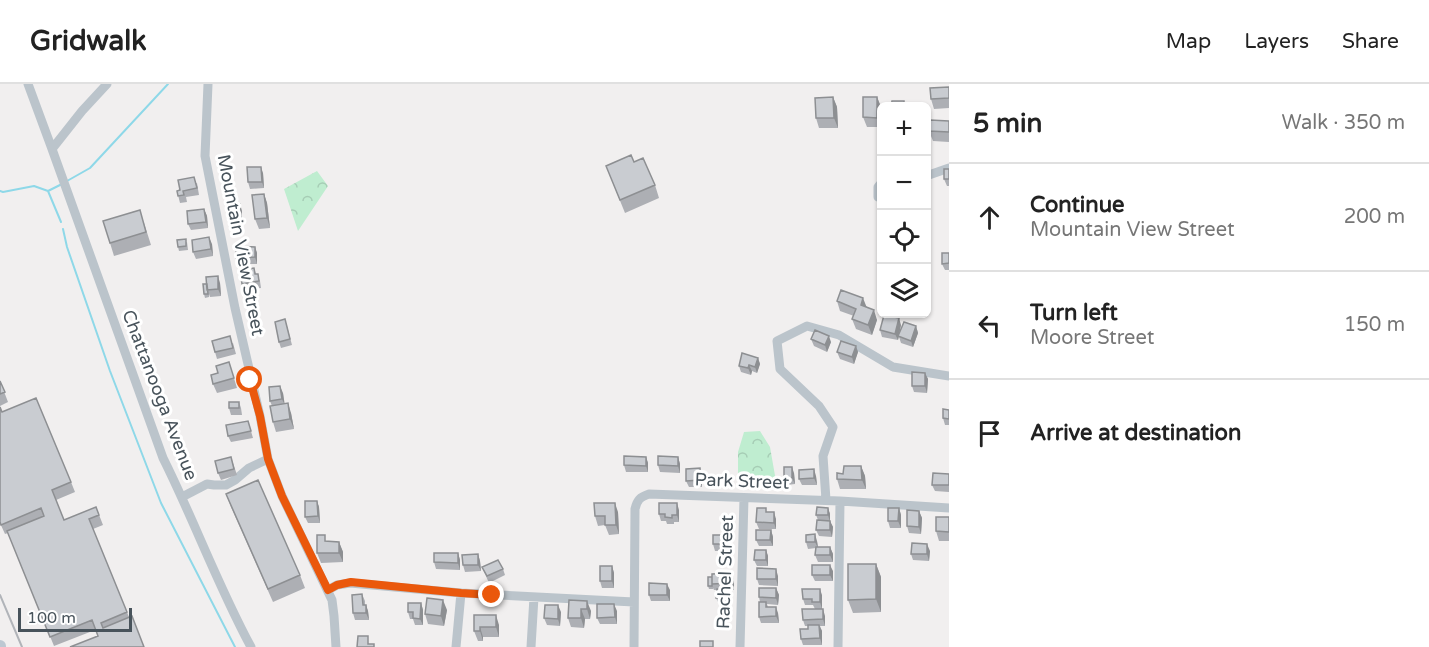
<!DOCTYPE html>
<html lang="en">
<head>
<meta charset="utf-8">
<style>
  body { margin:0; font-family:"Varela Round",sans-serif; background:#f2f2f2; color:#222 }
  .controls { position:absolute; right:18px; top:18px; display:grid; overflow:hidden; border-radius:9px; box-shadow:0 2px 4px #0004 }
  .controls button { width:54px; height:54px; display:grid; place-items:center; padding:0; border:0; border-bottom:2px solid #e0e0e0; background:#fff; color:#222; font:30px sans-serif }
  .scale { position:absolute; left:18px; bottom:15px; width:114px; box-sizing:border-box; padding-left:6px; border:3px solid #48535b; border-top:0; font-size:16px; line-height:21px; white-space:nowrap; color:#48535b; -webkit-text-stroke:4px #fff; paint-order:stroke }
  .stop { position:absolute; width:18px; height:18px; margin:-14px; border:4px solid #ea580c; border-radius:50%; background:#fff }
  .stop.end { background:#ea580c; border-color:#fff; box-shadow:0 2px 6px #0008 }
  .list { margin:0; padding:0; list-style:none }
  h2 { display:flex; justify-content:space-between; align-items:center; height:78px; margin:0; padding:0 24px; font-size:26px }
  h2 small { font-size:20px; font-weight:400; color:#767676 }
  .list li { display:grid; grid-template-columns:39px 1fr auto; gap:18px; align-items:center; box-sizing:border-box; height:108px; padding:0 24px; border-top:2px solid #e0e0e0 }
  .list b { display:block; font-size:22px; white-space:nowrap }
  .list p { margin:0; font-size:20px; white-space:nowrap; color:#767676 }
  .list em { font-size:20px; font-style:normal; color:#767676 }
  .icon { flex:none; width:33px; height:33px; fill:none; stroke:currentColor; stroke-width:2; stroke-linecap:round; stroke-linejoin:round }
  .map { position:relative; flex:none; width:949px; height:563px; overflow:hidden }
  header { display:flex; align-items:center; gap:36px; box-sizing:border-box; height:84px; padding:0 30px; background:#fff; border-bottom:2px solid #e0e0e0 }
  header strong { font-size:28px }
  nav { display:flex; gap:33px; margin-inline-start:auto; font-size:21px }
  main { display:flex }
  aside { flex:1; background:#fff }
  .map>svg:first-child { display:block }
  .park { fill:url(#park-crowns) }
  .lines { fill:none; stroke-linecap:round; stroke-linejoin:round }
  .stream { stroke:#8ed8e8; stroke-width:2 }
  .minor { stroke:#bbc4cb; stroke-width:9 }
  .secondary { stroke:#bdc8d2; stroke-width:12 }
  .rail { stroke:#b1b4b9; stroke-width:2 }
  .wall { fill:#adafb4 }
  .shaded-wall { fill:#8d8f92 }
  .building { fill:#c9ccd1; stroke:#8d8f92; stroke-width:1.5 }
  .route { stroke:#ea580c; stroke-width:8 }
  .labels { text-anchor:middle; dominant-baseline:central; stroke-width:6; stroke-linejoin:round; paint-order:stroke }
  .street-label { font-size:18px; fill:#48535b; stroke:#fff }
</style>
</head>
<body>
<header>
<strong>Gridwalk</strong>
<nav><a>Map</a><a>Layers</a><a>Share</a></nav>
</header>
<main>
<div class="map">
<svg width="949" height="563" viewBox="0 0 949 563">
  <defs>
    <pattern id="park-crowns" width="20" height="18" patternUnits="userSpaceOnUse" patternTransform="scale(1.5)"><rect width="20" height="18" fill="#bfedd0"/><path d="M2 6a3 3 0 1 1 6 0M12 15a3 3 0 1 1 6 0" fill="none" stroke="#a6cdb5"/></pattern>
  </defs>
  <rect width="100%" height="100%" fill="#f1efef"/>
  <path class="park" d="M317 87 328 102 298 147 284 105Z
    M760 347 770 363 777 403H738V368L744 348Z"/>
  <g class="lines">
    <path class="stream" d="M67 97 90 84 168 0
      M0 107 3 108 34 102 48 107 62 100
      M48 107 61 138
      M63 145 67 163 110 287 161 419 235 563"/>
    <path class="minor" d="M28 0 52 65
      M107 0 82 27 52 65 163 374C194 436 218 502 251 563
      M208 0 205 72 235 224 260 332 268 375 282 412 332 516 334 532 336 563
      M926 92 949 84
      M878 113V103L882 98
      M182 413 207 400 214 401H226L235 396 249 384 268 375
      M826 416 823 372 833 343 819 322 780 285 777 257 807 242 839 251 893 283 949 292
      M328 506 337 501 350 499 461 509 634 518
      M456 563 461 509
      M531 563 534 513
      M634 563 635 425C637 416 640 413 649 410L840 417 949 424
      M740 563 744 414
      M838 563 840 417"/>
    <path class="secondary" d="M0 562V563"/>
    <path class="rail" d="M0 511 22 563"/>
  </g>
  <path class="wall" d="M949 3V24L934 25 931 15Z
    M833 13 837 23 838 44H819L816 34Z
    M877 13 881 23 880 43H867L863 33Z
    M949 37V58L933 57 929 47Z
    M606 82 655 101 659 114 625 129Z
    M949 85V102H947L944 95Z
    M263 89 264 104 250 105 248 98Z
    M197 99 199 111 186 113 187 118 180 119 177 107Z
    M264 110 267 119 270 144 259 145 255 135Z
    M204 125 207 132 208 144 191 146 188 140Z
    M242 127 241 141 230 142 228 135Z
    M144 139 151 161 114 172 110 159Z
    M187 158 188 166 179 167 178 163Z
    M212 160 213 172 196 175 193 168Z
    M255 163 257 169V180H239L236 174Z
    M949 169V186H945L942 180Z
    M254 184 256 190 260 197 261 204 244 206 242 200Z
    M220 199 221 212 210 213 209 210V213L205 214 204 210 203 200Z
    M837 217 867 223 877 236 872 251 856 245 852 235 854 232 840 227Z
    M901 241 899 249 916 242 918 249 913 263 901 259 899 253 898 256 882 253 880 246Z
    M287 242 292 261 281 264 279 258Z
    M811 255 831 258 827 268 814 262Z
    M233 259 236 270 217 275 215 268Z
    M856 262 858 268 854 280 840 275 837 268Z
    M758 274 760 280 757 289 752 287 751 291 741 288 739 282Z
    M229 278 237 304 217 309 213 300 218 289Z
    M925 289 928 295 927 309 914 308 912 302Z
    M0 297 8 318 0 322Z
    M283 309 284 320 291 329 294 345 276 348 273 338 272 322 270 317Z
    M239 318 241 324 242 331H231L229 324Z
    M949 326V341H945L943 334Z
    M2 328 71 398 75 408 56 416 64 436 96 423 103 441 93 445 129 533 98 552 95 546 54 562 8 449 5 450 0 439Z
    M248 337 253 354 231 358 228 352Z
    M231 373 237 391 221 396 218 389Z
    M646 373 648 379V388H626L624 381Z
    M678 373 680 380V389L660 388 658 381Z
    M861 382 865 392 866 405H840L837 395 843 390Z
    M700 384 702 391V403H689L686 397Z
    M794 389 795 400 787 401 784 394Z
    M949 390V408L935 407 932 401Z
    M816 392 817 401H802L799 395Z
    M226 410 300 491 305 504 273 518 231 423Z
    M317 417 319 423 320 439H308L305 433Z
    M828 424 830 430V437L833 443 832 453 819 452 816 446 818 436 816 431Z
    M899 424 901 431V444H890L888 437Z
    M679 426V438H674V440H667L666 437H661L659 430Z
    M919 427 922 434 921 450 909 449 907 442Z
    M618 428 619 450 609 451 605 441 598 442 595 432Z
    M768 428 776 435V445H759L756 438Z
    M949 433V457H939L936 447Z
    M771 446 773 453V462H759L756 456Z
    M327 457 339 458 343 468V478L321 479 317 469Z
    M817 457 818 463H830L833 470V478H818L815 471 816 464 808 465 806 458Z
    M732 458 731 467H715L713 460Z
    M766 466 768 472V482H757L754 476Z
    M930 467 929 477 913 476 911 470Z
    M458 469 460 476V486L436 485 434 478Z
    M478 470 480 477 481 487 465 488 463 481Z
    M876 480 881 493V528L853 529 848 516Z
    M612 482 614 489V504H602L600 497Z
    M482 483 503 485 505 491 489 499Z
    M833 487V497H815L812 491Z
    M778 492V502L759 501 757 495Z
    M708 493 734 495V506H729L731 512V521L719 520 716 514 717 506H714L713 504V505H709L708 502Z
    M776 504 779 511 778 521 767 520 768 523 778 529 779 539H761L759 533 760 518 759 513Z
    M670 506V517H651L649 511Z
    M362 510 365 517V521H366L368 527 369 536H355L353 529Z
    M822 511V525H815L813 521H805L803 515Z
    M569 516 591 527 590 535H585L584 544 571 543 568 534Z
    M421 519 423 526V541H415L413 535H410L408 528Z
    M447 526 444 542 428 540 425 530Z
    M617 527V540H600L597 534Z
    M561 528 560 542 547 541 544 534Z
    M474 531 499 541V553H483V557H478L474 547Z
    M825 532V542H820L822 547V561H803L801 555 808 545V542H805L803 536Z"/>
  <path class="shaded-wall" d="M833 13 837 23 838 44 834 34Z
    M877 13 881 23 880 43 877 34Z
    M261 83 263 89 264 104 262 98Z
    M264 110 267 119 270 144 267 134Z
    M240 120 242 127 241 141 239 135Z
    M204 125 207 132 208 144 206 138Z
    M209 153 212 160 213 172 211 165Z
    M255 163 257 169V180L255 173Z
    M218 192 220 199 221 212 218 205Z
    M863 214 867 224 861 221Z
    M874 226 877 236 872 251 868 241Z
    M899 234 901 241 898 256 895 250Z
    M916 242 918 249 913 263 911 257Z
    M829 252 831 258 827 268 825 261Z
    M856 262 858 268 854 280 852 273Z
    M758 274 760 280 757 289 755 283Z
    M749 281 752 287 751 291 748 284Z
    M925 289 928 295 927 309 925 302Z
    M280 302 283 309 285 322 282 315Z
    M288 319 291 329 294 345 290 335Z
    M646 373 648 379V388L646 382Z
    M678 373 680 380V389L678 382Z
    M861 382 865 392 866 405 862 396Z
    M792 383 794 389 795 400 792 394Z
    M700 384 702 391V403L700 396Z
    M814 385 816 392 817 401 814 394Z
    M317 417 319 423 320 439 318 432Z
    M615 419 618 428 619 450 616 441Z
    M677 419 679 426V438L677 431Z
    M828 424 830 430V438L828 431Z
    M899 424 901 431V444L898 437Z
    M919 427 922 434 921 450 919 443Z
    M774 428 776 435V445L774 439Z
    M830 437 833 443 832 453 830 446Z
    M771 446 773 453V462L770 456Z
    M815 450 817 457 818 464 815 458Z
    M729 451 732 458 731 467 729 460Z
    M339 458 343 468V478L339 469Z
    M927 460 930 467 929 477 927 470Z
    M830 463 833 470V478L830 471Z
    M766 466 768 472V482L766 476Z
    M458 469 460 476V486L458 479Z
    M478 470 480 477 481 487 478 481Z
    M876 480 881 493V528L876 515Z
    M830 481 833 487V497L830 491Z
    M612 482 614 489V504L612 497Z
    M776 485 778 492V502L776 495Z
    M731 489 734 495V506L732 499Z
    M667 500 670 506V517L667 511Z
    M776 504 779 511 778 521 776 514Z
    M729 505 731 512V521L728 514Z
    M820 505 822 511V525L820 518Z
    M443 516 447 526 444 542 441 532Z
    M587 517 591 527 590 535 587 525Z
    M421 519 423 526V541L420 535Z
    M614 520 617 527V540L615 533Z
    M366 521 368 527 369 536 366 529Z
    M558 521 561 528 560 542 558 535Z
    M776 523 778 529 779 539 776 532Z
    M581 525 585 535 584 544 581 534Z
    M823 525 825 532V542L823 535Z
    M496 531 499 541V553L496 543Z
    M819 541 822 547V561L820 554Z
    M480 543 483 553V557L480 547Z"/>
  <path class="building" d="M949 3V14L931 15 930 4Z
    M833 13 834 34H816L815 14Z
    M863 13H877V34L863 33Z
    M892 17H904V22H891Z
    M930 36 949 37V48L929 47Z
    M631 71 634 78 643 74 655 101 620 116 606 82Z
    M247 83H261L262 98H248Z
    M944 85H949V95H944Z
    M194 93 197 104 183 107 184 111 178 112 177 107 180 106 178 96Z
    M264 110 267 134 255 135 252 111Z
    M227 115H233V120H240L239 135H228Z
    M204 125 206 138 188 140 187 127Z
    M140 126 146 148 110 159 103 137Z
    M209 153 211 165 193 168 192 156Z
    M186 155V162L178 163 177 156Z
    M236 162 255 163V173L236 174Z
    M942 169H949V179L942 180Z
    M254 184 255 190H258L259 197 242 200 240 186Z
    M218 192V205L207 206 206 193Z
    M203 200H207L208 210H204Z
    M841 206 863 214 861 221 874 226 868 241 852 235 856 225 837 217Z
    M884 231 899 234 895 250 880 246Z
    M285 235 290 255 279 258 275 238Z
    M904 238 916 242 911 257 898 252Z
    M815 246 829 252 825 261 811 255Z
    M230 252 233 264 215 268 212 257Z
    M841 257 856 262 852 273 837 268Z
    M742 269 758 274 755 283 749 281 748 284 739 282Z
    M229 278 234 294 213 300 211 291 218 289 216 282Z
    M912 288 925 289V302H912Z
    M0 297 5 308 0 310Z
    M280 302 282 315 270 317 269 303Z
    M36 314 71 398 52 406 64 436 96 423 99 431 89 435 127 528 101 539 103 544 132 532 144 563H70L98 552 92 536 50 553 7 447 44 432 41 424 1 441 0 438V323L2 328Z
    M229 318H239V324H229Z
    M288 319 290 335 273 338 270 322Z
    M943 325 949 326V335L943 334Z
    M248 337 251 347 228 352 226 341Z
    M624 372 646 373V382L624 381Z
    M658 372 678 373V382L658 381Z
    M231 373 234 385 218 389 215 377Z
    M844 382H861L862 396 837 395V389L843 390Z
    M784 383H792V394H784Z
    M700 384V396L686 397V385Z
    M814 385V394L799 395V386Z
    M933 389 949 390V401H932Z
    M258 396 300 491 268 505 226 410Z
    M305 417H317L318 432 305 433Z
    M594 419H615L616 441H605V432H595Z
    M659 419H677V431H672V434L665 433V430H659Z
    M817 423 828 424V431H816Z
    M757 424H766V428H774V439L756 438Z
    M888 424H899L898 437H888Z
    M907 426 919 427V443L907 442Z
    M936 433H949V448L936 447Z
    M817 436 830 437V446H816Z
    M756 446H771L770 456H756Z
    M815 450V458H806V451Z
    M317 451H325V457L339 458V469H317Z
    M713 451H729V460H713Z
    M912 459 927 460V470H911Z
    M816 463H830V471H815Z
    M755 466H766V476H754Z
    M434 469H458V479L434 478Z
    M478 470V481H463L462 471Z
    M498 476 503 485 487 492 482 483Z
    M848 480H876V515L848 516Z
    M812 481H830V491H812Z
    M600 482H612V497H600Z
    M757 484 776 485V495H757Z
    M731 489 732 499 712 500V490Z
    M708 493H712V502H708Z
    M649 499 667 500V511H649Z
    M759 504H776V514L759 513Z
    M717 505H729L728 514H716Z
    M802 505H820V518H812V515H803Z
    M362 510 363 521H366V529H353L352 511Z
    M427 514 443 516 441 532 425 530Z
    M569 516 587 517V525H581V534H568Z
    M759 518H766V523H776V532L759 533Z
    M408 519H421L420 535 413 534V528H408Z
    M597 520H614L615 533 597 534Z
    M545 521H558V535L544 534Z
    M802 525H823V535L803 536Z
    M474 531H496V543H480V547H474Z
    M808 541H819L820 554 801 555 800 545H808Z
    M358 552H368V560H374V563H357Z
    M700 557H713V563H700Z"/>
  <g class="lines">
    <path class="route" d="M250 296 260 332 268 375 282 412 328 506 337 501 351 498 461 509 492 511"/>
  </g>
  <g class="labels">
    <g class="street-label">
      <text transform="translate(241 161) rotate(79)">Mountain View Street</text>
      <text transform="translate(160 311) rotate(69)">Chattanooga Avenue</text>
      <text transform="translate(742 397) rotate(2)">Park Street</text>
      <text transform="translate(725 488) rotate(-88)">Rachel Street</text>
    </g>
  </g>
</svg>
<div class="controls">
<button>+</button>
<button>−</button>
<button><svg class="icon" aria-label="locate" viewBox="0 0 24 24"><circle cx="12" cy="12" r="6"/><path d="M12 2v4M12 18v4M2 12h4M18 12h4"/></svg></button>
<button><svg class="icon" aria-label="layers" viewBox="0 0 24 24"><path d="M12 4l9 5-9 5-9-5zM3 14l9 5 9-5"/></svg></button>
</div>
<div class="scale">100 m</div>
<div class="stop" style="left:250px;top:296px"></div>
<div class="stop end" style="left:492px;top:511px"></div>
</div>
<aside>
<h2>5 min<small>Walk · 350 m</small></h2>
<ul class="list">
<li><svg class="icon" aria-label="ahead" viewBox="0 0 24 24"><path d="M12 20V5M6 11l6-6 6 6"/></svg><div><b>Continue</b><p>Mountain View Street</p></div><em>200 m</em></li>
<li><svg class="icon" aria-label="left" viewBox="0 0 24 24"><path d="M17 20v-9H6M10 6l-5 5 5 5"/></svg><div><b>Turn left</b><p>Moore Street</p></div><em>150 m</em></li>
<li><svg class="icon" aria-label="arrive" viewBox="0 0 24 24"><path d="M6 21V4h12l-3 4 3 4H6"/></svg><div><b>Arrive at destination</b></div></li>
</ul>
</aside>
</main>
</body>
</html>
